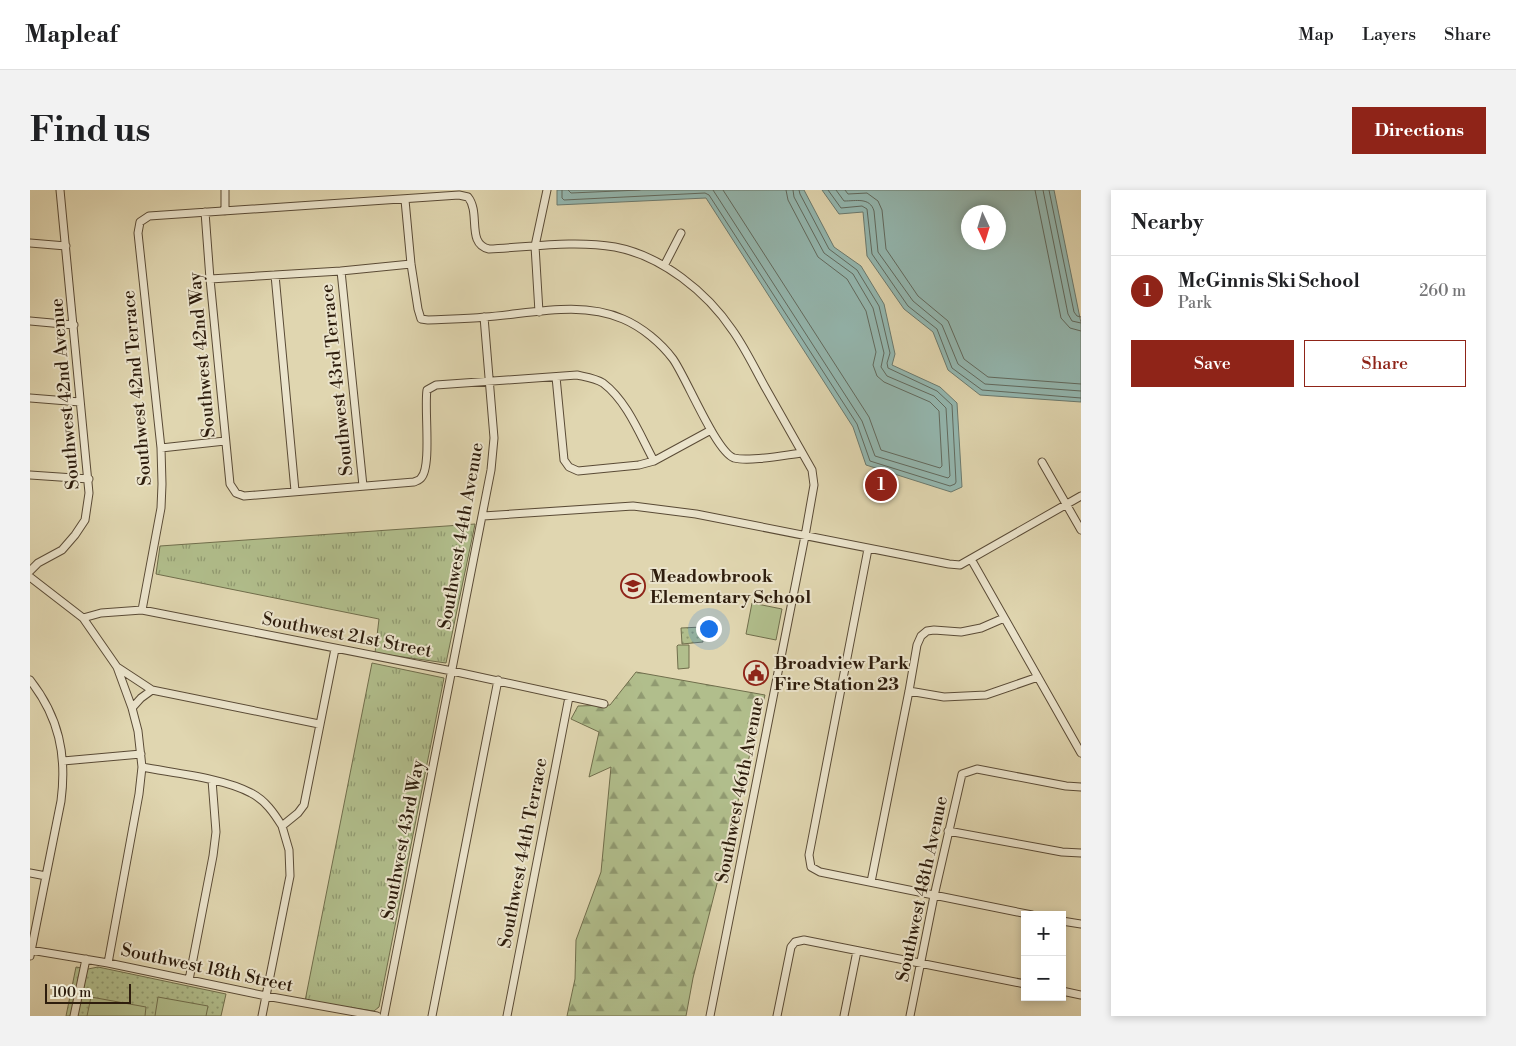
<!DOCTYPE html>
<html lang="en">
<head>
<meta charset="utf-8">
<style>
  body { margin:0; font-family:"Libre Bodoni",serif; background:#f2f2f2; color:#202124 }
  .controls { position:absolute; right:15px; bottom:15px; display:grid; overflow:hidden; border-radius:0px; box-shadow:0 2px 8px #0003 }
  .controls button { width:45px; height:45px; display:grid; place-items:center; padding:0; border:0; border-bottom:1px solid #e0e0e0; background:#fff; color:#202124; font:25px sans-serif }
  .compass { position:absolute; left:931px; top:15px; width:45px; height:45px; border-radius:50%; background:#fff; box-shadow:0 2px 8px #0003; rotate:176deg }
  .scale { position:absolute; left:15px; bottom:12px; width:86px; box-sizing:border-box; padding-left:5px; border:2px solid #2e1d0d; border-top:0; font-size:14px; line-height:18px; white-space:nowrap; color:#2e1d0d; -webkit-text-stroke:4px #ebe4cc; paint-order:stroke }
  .you { position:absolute; left:678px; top:438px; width:18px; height:18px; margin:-12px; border:4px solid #fff; border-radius:50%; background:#1a73e8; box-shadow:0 0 0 8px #1a73e833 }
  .badge { display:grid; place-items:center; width:32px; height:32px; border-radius:50%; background:#8f2418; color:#fff; font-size:16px; font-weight:700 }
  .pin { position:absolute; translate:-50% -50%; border:2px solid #fff; box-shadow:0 1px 5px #0006 }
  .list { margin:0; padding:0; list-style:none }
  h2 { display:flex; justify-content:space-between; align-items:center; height:65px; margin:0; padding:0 20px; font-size:21px }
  h2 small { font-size:16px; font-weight:400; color:#757577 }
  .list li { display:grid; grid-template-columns:32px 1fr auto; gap:15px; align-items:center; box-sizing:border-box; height:70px; padding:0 20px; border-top:1px solid #e0e0e0 }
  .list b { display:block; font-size:19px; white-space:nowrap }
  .list p { margin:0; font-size:16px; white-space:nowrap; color:#757577 }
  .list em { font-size:16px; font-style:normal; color:#757577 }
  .actions { display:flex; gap:10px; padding:15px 20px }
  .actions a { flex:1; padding:11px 0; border:1px solid #8f2418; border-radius:0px; text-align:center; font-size:18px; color:#8f2418 }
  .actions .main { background:#8f2418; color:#fff }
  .map { position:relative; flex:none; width:1051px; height:826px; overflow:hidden; border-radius:0px }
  header { display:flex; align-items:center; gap:30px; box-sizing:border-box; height:70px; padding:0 25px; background:#fff; border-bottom:1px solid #e0e0e0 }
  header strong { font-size:24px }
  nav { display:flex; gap:28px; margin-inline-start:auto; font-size:18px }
  .intro { display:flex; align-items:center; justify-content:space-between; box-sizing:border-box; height:120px; padding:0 30px }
  h1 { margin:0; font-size:35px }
  .button { padding:12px 22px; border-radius:0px; background:#8f2418; color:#fff; font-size:18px; font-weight:700 }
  main { display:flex; gap:30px; padding:0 30px }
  aside { flex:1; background:#fff; border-radius:0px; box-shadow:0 2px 8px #0003 }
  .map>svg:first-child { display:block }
  .grass { fill:url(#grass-tufts); stroke:#706e4c }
  .forest { fill:url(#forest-firs); stroke:#706e4c }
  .park { fill:url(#park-dots); stroke:#706e4c }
  .pitch { fill:#b1be8c; stroke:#706e4c }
  .water { fill:#94b8b1; stroke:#6b7a6f; fill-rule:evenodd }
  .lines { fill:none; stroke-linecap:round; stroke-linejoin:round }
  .shore { stroke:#616a5f; stroke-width:1 }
  .minor-casing { stroke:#5a4b36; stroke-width:9 }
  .minor { stroke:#ebe4cc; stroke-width:7 }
  .labels { text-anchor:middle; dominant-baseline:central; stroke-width:4; stroke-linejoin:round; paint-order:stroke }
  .street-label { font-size:18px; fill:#2e1d0d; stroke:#ebe4cc }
  .poi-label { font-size:18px; font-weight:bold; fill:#2e1d0d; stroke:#ebe4cc; text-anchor:start }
</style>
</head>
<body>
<header>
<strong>Mapleaf</strong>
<nav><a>Map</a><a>Layers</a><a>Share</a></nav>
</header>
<div class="intro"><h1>Find us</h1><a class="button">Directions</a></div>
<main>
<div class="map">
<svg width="1051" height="826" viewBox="0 0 1051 826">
  <defs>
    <pattern id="grass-tufts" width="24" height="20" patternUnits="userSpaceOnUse" patternTransform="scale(1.25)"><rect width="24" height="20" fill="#b1be8c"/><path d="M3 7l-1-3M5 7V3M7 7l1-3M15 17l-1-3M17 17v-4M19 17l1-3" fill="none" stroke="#909a71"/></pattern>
    <pattern id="forest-firs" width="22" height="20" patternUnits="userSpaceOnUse" patternTransform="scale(1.25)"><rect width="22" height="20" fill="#b1be8c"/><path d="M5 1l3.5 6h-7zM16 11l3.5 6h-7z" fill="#909a71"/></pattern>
    <pattern id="park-dots" width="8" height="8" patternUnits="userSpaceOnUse" patternTransform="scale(1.25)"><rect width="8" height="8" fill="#b1be8c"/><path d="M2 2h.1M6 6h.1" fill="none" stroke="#909a71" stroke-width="1.8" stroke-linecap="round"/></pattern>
  </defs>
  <rect width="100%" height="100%" fill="#e0d6b0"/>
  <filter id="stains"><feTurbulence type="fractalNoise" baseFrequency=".004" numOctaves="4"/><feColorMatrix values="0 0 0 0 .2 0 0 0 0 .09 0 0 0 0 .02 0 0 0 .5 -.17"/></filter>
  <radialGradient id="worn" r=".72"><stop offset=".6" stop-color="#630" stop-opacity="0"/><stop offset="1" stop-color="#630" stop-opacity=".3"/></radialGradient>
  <path class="grass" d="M445 334 416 473 345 463 349 429 126 384 130 356Z
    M342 473 414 488 349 817 344 821 275 811Z"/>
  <path class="forest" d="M606 482 735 505 663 788 656 826H537L545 789 546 750 571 682 581 577 559 587 569 542 541 529 548 516 580 515Z"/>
  <path class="park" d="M672 437 673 452 652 454 651 438Z
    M46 777 58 779 68 777 196 804 191 826H36Z"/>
  <path class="pitch" d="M722 413 752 419 746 450 716 444Z
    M648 455H659V478L648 479 647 456Z
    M61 807 116 817 115 826H57Z
    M128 807 178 816 176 826H125Z"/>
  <path class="water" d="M527 0H774L804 57 831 76 854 114 865 164 862 175 910 197 927 213 932 297 921 302 836 275 823 237 676 8 527 15Z
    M792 0H1024L1051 133V212L950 205 918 180 903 142 874 119 837 66 833 22 809 24ZM938 22H968V52H938Z"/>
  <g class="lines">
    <path class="shore" d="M532 0V8L534 10 675 3 679 5 827 234 840 271 920 296 925 294 926 292 922 215 907 201 858 178 857 173 860 163 849 116 827 80 799 59 770 4 769 0
      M538 0 541 3 610 0
      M683 0 832 231 845 266 918 288 920 286 916 218 904 206 857 186 851 177 854 163 843 118 823 84 794 63 764 7 763 0
      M693 0 839 227 851 260 910 278 912 276 909 221 900 212 854 192 847 186 843 175 846 162 836 121 817 89 788 67 758 10 756 0
      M798 0 811 18 832 16 837 19 842 64 878 116 907 139 922 178 952 200 1051 208
      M806 0 814 11C826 11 840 7 844 21L848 62 883 111 912 135 928 174 955 194 1051 201
      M815 0 818 4 837 3 848 11 852 20 856 59 888 106 918 131 934 169 958 187 1051 194
      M1005 0 1031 128 1040 138 1051 141
      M1013 0 1038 124 1042 131 1051 133
      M1019 0 1044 122 1047 126 1051 127"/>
    <defs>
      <path id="minor" d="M375 10 381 74 388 119 391 129 398 130C417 129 436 129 455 127 499 124 550 110 593 129 612 137 631 153 643 169 656 187 686 262 704 268 720 272 755 265 772 263
        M195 21V0
        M175 22 180 89 200 294 206 303 214 306 384 292C386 291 390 290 391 288 402 277 394 218 397 200L406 195 547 185C556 187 565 188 573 193 597 211 610 245 624 271
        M0 53 36 56
        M634 76 651 43
        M311 81 333 296
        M245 85 265 301
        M180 89 311 81 381 74
        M509 122 505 56 517 0
        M0 131 44 135
        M526 187 534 270 539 277 548 281 609 275 624 271 681 240
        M0 208 50 212
        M131 258 195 251
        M1012 272 1051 340
        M0 285 59 289
        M453 326 603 316 666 324 919 374 930 375 1051 306
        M838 359 779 665 781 677 790 682 1002 725
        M941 369 1051 563
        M0 381 8 373 32 360 45 345 55 330 59 303 30 0
        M0 387 53 428 87 477 102 518 108 541 112 577 109 604 78 773
        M112 420 131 318 132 294 131 258 108 43 110 32 119 26 429 5 438 7C451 23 436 54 459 59 501 57 544 50 585 57 632 66 677 102 703 141 715 158 725 179 735 197 751 225 766 252 782 280L784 295 775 346 680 826
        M53 428 71 423 112 420 422 481 574 514
        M87 477 122 500 289 534
        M0 490C29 527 37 565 31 611L0 766
        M879 501 914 507 956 505 1008 487
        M102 518 111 508 122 500
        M33 571 111 564
        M112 577C143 583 194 588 221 603 235 610 244 623 252 636
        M918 641 1032 662 1051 663
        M0 683 16 686
        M841 692 879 501 887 455 891 446 897 441 904 440 931 442 951 438 974 428
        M1032 731 1051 734
        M0 760 78 773 236 806 347 826
        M159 790 183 666 186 642 182 590
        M1032 801 1051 805
        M44 826 56 769
        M232 826 260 686 259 660 252 636 268 623 274 615 305 459
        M354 826 461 280 464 248 454 127
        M402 826 468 490
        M477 826 539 507
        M747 826 761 757 765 752 774 750 995 794
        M814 826 827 761
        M880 826 904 706 932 584 947 579 1036 596 1051 597"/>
    </defs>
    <use href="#minor" class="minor-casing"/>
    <use href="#minor" class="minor"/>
  </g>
  <defs>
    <symbol id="school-ring" viewBox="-11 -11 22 22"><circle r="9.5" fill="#ebe4cc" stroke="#8f2418" stroke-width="1.5"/><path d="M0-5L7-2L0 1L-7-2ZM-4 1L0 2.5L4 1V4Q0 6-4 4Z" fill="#8f2418"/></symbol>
    <symbol id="civic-ring" viewBox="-11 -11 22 22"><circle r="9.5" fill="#ebe4cc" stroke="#8f2418" stroke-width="1.5"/><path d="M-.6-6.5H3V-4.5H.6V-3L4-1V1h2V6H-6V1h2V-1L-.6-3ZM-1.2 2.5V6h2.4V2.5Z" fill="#8f2418"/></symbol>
  </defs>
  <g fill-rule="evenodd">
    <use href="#school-ring" x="589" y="382" width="28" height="28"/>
    <use href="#civic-ring" x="712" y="469" width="28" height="28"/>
  </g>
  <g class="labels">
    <g class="street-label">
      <text transform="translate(172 165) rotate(-95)">Southwest 42nd Way</text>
      <text transform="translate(307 190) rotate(-96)">Southwest 43rd Terrace</text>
      <text transform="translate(107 198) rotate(-95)">Southwest 42nd Terrace</text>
      <text transform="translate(35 204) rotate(-95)">Southwest 42nd Avenue</text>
      <text transform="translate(431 346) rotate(-80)">Southwest 44th Avenue</text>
      <text transform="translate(317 445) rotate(11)">Southwest 21st Street</text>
      <text transform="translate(710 600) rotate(-79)">Southwest 46th Avenue</text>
      <text transform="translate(373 650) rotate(-79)">Southwest 43rd Way</text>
      <text transform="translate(493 663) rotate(-79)">Southwest 44th Terrace</text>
      <text transform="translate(892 699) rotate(-78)">Southwest 48th Avenue</text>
      <text transform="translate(177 778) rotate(12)">Southwest 18th Street</text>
    </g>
    <g class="poi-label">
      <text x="620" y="386">Meadowbrook<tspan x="620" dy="21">Elementary School</tspan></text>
      <text x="744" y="473">Broadview Park<tspan x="744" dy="21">Fire Station 23</tspan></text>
    </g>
  </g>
  <rect width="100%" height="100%" filter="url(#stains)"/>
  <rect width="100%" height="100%" fill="url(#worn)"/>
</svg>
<div class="controls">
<button>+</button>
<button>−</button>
</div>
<svg class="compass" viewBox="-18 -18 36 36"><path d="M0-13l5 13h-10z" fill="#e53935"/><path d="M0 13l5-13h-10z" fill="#757577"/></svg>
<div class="scale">100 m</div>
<div class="you"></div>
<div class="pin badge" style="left:851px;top:295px">1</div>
</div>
<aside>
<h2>Nearby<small></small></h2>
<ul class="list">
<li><span class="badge">1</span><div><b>McGinnis Ski School</b><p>Park</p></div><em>260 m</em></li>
</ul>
<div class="actions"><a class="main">Save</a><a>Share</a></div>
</aside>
</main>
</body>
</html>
